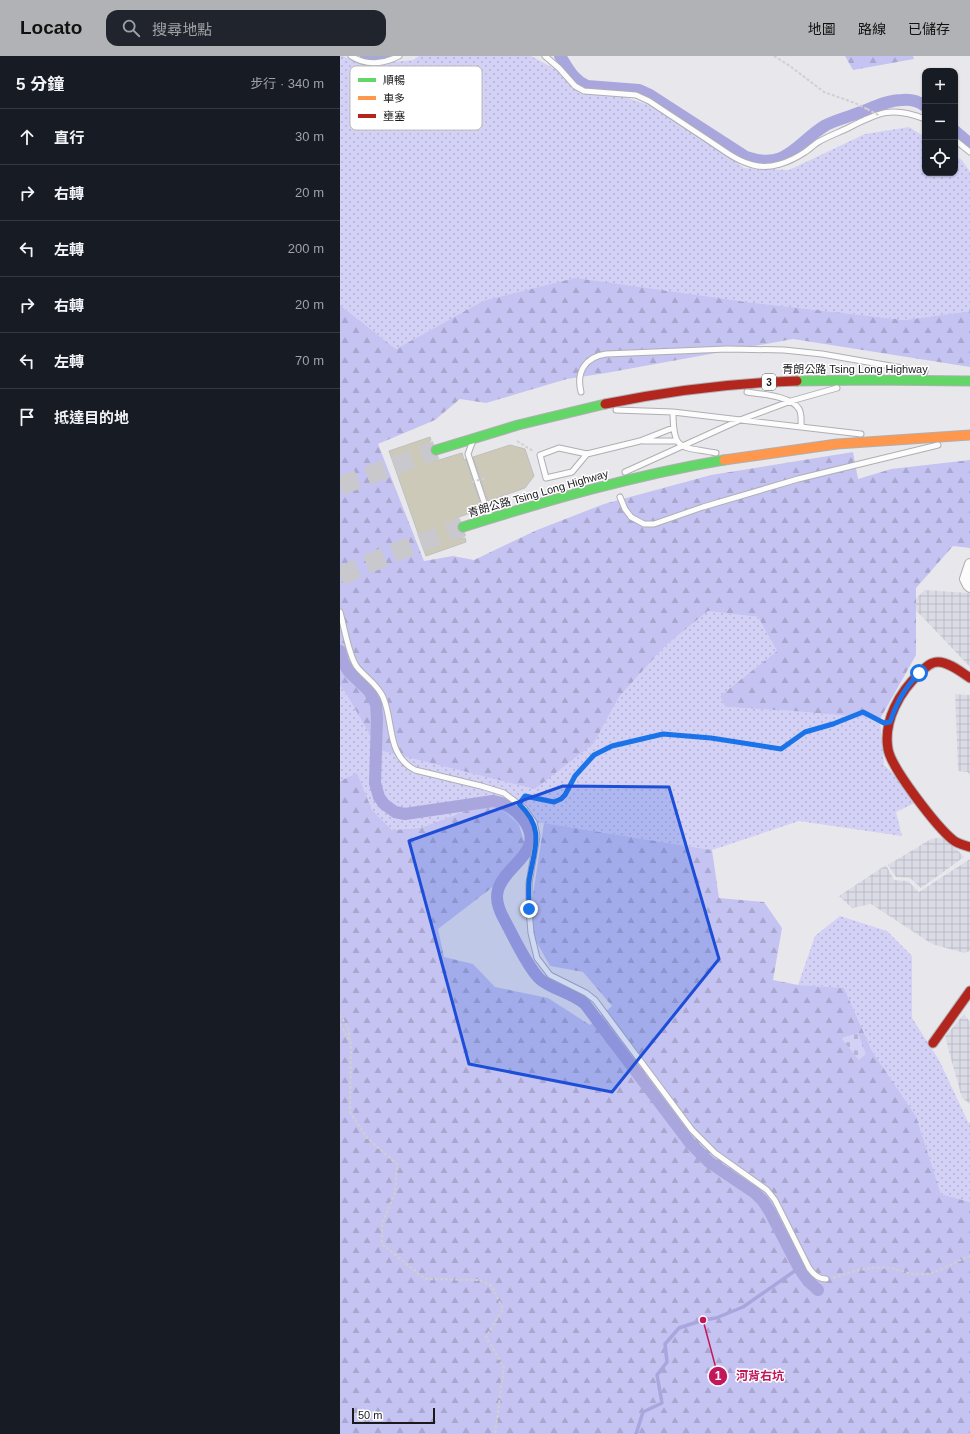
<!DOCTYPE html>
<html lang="zh-TW">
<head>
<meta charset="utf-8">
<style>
  body { margin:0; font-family:Arial,"Noto Sans TC",sans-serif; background:#20242c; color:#f1f3f6 }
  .controls { position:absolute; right:12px; top:12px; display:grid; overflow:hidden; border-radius:8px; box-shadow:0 1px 3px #0004 }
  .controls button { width:36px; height:36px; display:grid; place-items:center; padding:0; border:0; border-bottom:1px solid #363941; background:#171b24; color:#f1f3f6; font:20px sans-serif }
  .scale { position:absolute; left:12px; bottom:10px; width:83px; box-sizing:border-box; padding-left:4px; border:2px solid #1a1a1d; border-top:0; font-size:11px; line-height:14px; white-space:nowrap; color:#1a1a1d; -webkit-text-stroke:3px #fff; paint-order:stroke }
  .stop { position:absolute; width:12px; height:12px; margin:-9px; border:3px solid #1a73e8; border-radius:50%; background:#fff }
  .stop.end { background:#1a73e8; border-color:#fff; box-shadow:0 1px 4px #0008 }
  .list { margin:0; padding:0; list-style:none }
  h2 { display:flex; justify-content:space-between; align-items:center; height:52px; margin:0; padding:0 16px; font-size:17px }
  h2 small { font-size:13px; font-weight:400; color:#9ea1a6 }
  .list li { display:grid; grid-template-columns:26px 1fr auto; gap:12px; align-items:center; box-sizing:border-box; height:56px; padding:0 16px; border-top:1px solid #363941 }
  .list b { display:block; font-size:15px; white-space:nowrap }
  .list em { font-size:13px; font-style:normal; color:#9ea1a6 }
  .icon { flex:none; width:22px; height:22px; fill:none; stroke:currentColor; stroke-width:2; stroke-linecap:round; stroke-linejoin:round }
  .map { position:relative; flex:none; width:630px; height:1378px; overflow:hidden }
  header { display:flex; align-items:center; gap:24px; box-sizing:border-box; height:56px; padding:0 20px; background:#b1b2b5; color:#111 }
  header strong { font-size:19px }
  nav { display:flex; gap:22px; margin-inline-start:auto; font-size:14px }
  .search { width:280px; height:36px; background:#20242c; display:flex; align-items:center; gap:10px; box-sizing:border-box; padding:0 14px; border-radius:12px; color:#9ea1a6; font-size:15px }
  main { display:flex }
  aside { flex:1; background:#171b24 }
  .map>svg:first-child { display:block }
  .industrial { fill:url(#industrial-grid) }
  .grass { fill:url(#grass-dots) }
  .forest { fill:url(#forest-firs) }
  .cemetery { fill:url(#cemetery-stones) }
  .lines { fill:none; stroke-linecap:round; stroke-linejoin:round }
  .stream { stroke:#a9a6dd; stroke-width:3.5 }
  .canal { stroke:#a9a6dd; stroke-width:12 }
  .building { fill:#cdc9b9; stroke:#c0bfbf }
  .highway-tunnel { stroke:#c9c9cd; stroke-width:19; stroke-dasharray:19 10; stroke-linecap:butt }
  .lane-casing { stroke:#afafb3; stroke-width:7 }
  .street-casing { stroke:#afafb3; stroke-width:12 }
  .fast-casing { stroke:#afafb3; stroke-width:11 }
  .slow-casing { stroke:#afafb3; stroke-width:11 }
  .jam-casing { stroke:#afafb3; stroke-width:11 }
  .path { stroke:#d0d0d1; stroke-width:2; stroke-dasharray:3 2; stroke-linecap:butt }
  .lane { stroke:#fcfcfc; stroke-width:5 }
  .street { stroke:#fcfcfc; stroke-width:10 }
  .fast { stroke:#63d668; stroke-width:9 }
  .slow { stroke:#ff974d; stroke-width:9 }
  .jam { stroke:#b3261e; stroke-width:9 }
  .path-bridge { stroke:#d0d0d1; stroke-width:2; stroke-dasharray:3 2; stroke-linecap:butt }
  .route { stroke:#1a73e8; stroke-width:5 }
  .marked { fill:#1d4ed8; fill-opacity:0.2; stroke:#1d4ed8; stroke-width:3; stroke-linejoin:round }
  .labels { text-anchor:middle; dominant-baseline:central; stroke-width:3; stroke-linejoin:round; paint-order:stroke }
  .shield { fill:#fff; stroke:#5f5f61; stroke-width:1 }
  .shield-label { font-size:10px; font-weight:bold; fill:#1a1a1d }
  .street-label { font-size:11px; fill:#1a1a1d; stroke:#fff }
  .key { fill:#fff; stroke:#bababb; stroke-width:1 }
  .key-label { font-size:11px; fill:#1a1a1d }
  .leader { fill:none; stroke:#c2185b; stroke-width:1.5 }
  .callout-dot { fill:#c2185b; stroke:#fff; stroke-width:1.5 }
  .mark-label { font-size:12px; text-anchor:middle; font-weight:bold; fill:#fff }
  .callout-label { font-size:12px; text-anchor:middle; font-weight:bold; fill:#c2185b; stroke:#fff; stroke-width:3; stroke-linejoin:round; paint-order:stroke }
</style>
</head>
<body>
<header>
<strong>Locato</strong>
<div class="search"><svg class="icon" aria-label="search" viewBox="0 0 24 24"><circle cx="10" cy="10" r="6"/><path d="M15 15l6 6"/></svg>搜尋地點</div>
<nav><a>地圖</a><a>路線</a><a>已儲存</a></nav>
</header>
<main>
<aside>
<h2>5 分鐘<small>步行 · 340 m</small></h2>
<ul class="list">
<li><svg class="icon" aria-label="ahead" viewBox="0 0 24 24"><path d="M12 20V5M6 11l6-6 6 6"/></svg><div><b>直行</b></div><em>30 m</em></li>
<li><svg class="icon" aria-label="right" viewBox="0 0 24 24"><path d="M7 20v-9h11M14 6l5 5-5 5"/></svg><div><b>右轉</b></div><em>20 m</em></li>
<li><svg class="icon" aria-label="left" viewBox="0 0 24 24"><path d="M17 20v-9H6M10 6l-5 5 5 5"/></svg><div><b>左轉</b></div><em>200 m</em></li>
<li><svg class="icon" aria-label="right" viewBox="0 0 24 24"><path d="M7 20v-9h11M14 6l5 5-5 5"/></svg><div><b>右轉</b></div><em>20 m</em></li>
<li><svg class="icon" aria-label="left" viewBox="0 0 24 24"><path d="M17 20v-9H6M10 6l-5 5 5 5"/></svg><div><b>左轉</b></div><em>70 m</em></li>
<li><svg class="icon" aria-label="arrive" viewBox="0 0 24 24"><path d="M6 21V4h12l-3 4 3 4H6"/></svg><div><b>抵達目的地</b></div></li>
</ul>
</aside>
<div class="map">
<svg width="630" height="1378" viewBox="0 0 630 1378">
  <defs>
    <pattern id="industrial-grid" width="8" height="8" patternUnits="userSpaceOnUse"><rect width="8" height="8" fill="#dbdbe6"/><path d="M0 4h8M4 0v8" fill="none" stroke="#bbbbc5"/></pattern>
    <pattern id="grass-dots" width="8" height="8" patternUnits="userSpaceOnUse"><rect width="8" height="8" fill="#d3d1f6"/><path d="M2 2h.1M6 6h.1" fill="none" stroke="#b5b3d2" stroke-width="1.8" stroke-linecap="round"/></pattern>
    <pattern id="forest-firs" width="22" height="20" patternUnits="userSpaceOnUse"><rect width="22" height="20" fill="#c5c3f1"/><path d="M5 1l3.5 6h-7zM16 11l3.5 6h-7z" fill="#a9a7ce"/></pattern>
    <pattern id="cemetery-stones" width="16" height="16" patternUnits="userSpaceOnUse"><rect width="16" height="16" fill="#d3d1f6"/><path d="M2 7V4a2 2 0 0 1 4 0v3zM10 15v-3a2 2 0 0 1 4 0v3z" fill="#b5b3d2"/></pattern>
  </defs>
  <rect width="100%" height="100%" fill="#e8e8ec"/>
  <path class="industrial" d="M585 534 630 537V611L570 548Z
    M615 638 630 639V720L628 716 618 715Z
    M605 781 624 801 581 832 570 822 556 821 548 809 591 783Z
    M630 803V895L624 897 592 888 531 848 512 852 499 840 546 809 554 824 568 825 579 836Z
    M624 958 630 966V1048L622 1042 605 981Z"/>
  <path class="grass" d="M0 0H3L22 9 73 4 79 0H191L239 26 327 55 404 112 449 114 525 78 569 71 585 81V117H615V100L622 104 630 116V255L565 264 406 246 143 245 56 293 0 249Z
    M368 555 418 561 437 595 380 640 385 651 453 655 540 663 544 709 581 744 556 756 562 780 459 765 372 794 204 767 179 769 166 757 147 747 80 772 52 774 32 754 17 718 0 725V630L7 639 254 687 279 641 325 590Z
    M500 860 547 875 572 900V962L599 1004 628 1066 630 1067V1146L601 1138 576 1060 532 995 504 932 458 929 475 880Z"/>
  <path class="forest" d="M505 0H573L574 3 513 14Z
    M235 222 406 246 565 264 630 255V311L453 283 266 317 227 323 146 347 120 343 95 364 38 388 84 505 113 500 134 504 197 474 264 448 371 419 513 396 518 423 551 413 630 404V492L613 490 576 532V599L540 663 453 655 385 651 380 640 437 595 418 561 368 555 325 590 279 641 254 687 195 733 39 694 7 639 0 630V249L56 293 143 245Z
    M17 717 32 754 52 774 80 772 147 747 166 757 179 769 185 789 154 830 98 873 104 901 133 908 155 931 208 942 250 969 272 950 243 916 210 910 188 871 204 767 372 794 379 842 424 846 442 872 433 924 458 929 504 932 532 995 576 1060 601 1138 630 1146V1378H0V725Z"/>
  <path class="cemetery" d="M518 977 526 998 519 1004 501 982Z"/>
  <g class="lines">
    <path class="stream" d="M296 1378 303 1356 322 1347 317 1319 327 1306 325 1288 339 1272 363 1264 376 1262 403 1251 459 1212"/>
    <path class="canal" d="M26 0 42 2 45 0
      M220 0C228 12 233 24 247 30L299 34 310 39 406 101C447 115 456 87 486 69 496 64 508 61 518 57 532 52 547 44 562 44 571 43 578 45 585 50
      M615 75 630 88
      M0 595 3 606 9 616 29 635 36 648 37 663 35 727 39 741 44 748 55 756 65 758 153 745C165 747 176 754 183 763 208 796 164 809 158 834 155 844 159 854 164 863 172 878 189 914 201 924 214 934 232 937 245 948L350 1087 369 1106 415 1137 423 1145 430 1156 459 1212 468 1225 478 1234"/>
  </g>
  <path class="building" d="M90 381 91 384 88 387 85 391V397L88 402 93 405 99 404 122 397 124 404 126 403 142 453 119 461 115 464 112 468V474L115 479 120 482H125L126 486 86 500 49 395Z
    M170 389 185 393 194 420 185 432 148 445 133 401Z"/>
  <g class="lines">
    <path class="highway-tunnel" d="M0 430 96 394
      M0 520 63 493 123 471"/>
    <defs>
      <path id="lane" d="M11 0C26 10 44 8 59 0
        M205 0 219 12 235 30 244 35 296 39 309 45C329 58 348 71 368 84 382 93 396 105 413 109 430 114 450 106 465 96 470 93 474 88 480 85 489 80 500 76 510 71 539 56 553 50 585 63
        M615 84 630 96
        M241 336C236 316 245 301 266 298L387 293 444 294 482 298 585 316
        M407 336C420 338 452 340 459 353 462 358 461 365 461 371
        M276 354 333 356 521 378
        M333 356C333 397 341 390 376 397
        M303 385H336
        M132 387 128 398 147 455 150 458
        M247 398 232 416 206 422 200 399 219 392 247 398 300 385 333 372
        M285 416 400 364 451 345 497 332
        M280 441 285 453 291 461 304 468H314L363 451 458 423 598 389
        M0 556C4 570 9 601 17 611 25 621 38 629 43 641 54 666 46 699 75 714L141 730 164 737 184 752 194 766 197 780 189 827V853L191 877 197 902 210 919 246 937 255 944 352 1074 375 1097 427 1134 435 1144 469 1212C473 1218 478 1223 486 1223"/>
      <path id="street" d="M630 508 625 523 628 529 630 531"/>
      <path id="fast" d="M457 325 530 324 630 325
        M96 394 178 369 265 348
        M123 471C209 444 295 419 384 404"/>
      <path id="slow" d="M384 404 497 388 630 379"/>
      <path id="jam" d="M265 348C329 335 392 327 457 325
        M630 622C621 616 609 606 598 606 590 606 585 612 580 617 560 635 543 665 548 693 551 712 597 771 613 784 618 788 624 789 630 791
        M593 987 630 935"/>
    </defs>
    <use href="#lane" class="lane-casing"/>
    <use href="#street" class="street-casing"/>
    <use href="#fast" class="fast-casing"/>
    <use href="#slow" class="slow-casing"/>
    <use href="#jam" class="jam-casing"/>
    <path class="path" d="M434 0 450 10 484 36 515 47 527 53
      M177 385 193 395
      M183 742 185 740 214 746 221 743 225 739 235 720 254 699 273 690 323 678 371 682 441 693 465 676 493 668 523 656 538 664
      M0 959 8 972 10 984
      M0 968 11 987 10 1056 27 1082 57 1108 55 1137 42 1168V1188L85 1223 140 1224 152 1230 163 1253 146 1281 164 1311 155 1378
      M493 1222C511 1216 529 1210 548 1212 560 1213 571 1220 584 1218 600 1217 615 1205 630 1200"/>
    <use href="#lane" class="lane"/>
    <use href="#street" class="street"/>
    <use href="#fast" class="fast"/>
    <use href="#slow" class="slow"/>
    <use href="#jam" class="jam"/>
    <path class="path-bridge" d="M527 53 540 60
      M132 426 145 422"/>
  </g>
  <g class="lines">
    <path class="route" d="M189 853C189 844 188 834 189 825 194 793 206 773 179 748L185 740 214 746 221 743 225 739 235 720 254 699 272 690 323 678 371 682 441 693 465 676 493 668 523 656 544 667 550 666C557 646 564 633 579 617"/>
  </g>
  <path class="marked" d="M223 730 329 731 379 903 272 1036 129 1008 69 785Z"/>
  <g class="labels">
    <rect class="shield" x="422" y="318" width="14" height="16" rx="3"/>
    <g class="shield-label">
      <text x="429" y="326">3</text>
    </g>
    <g class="street-label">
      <text x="515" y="313">青朗公路 Tsing Long Highway</text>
      <text transform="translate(198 437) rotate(-16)">青朗公路 Tsing Long Highway</text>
    </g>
  </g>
  <rect x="10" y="10" width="132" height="64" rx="6" class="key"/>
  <rect x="18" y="22" width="18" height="4" fill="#63d668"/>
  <rect x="18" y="40" width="18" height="4" fill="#ff974d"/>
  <rect x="18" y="58" width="18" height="4" fill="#b3261e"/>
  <g class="key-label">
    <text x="43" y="28">順暢</text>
    <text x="43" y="46">車多</text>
    <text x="43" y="64">壅塞</text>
  </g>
  <path class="leader" d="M363 1264L378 1320"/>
  <g class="callout-dot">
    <circle cx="363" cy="1264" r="4"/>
    <circle cx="378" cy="1320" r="10"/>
  </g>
  <g class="mark-label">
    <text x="378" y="1324">1</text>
  </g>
  <g class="callout-label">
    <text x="420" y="1324">河背右坑</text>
  </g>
</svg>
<div class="controls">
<button>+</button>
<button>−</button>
<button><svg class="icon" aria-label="locate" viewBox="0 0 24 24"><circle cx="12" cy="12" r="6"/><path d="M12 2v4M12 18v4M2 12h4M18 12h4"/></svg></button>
</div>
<div class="scale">50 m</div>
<div class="stop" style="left:579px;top:617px"></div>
<div class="stop end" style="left:189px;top:853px"></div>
</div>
</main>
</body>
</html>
